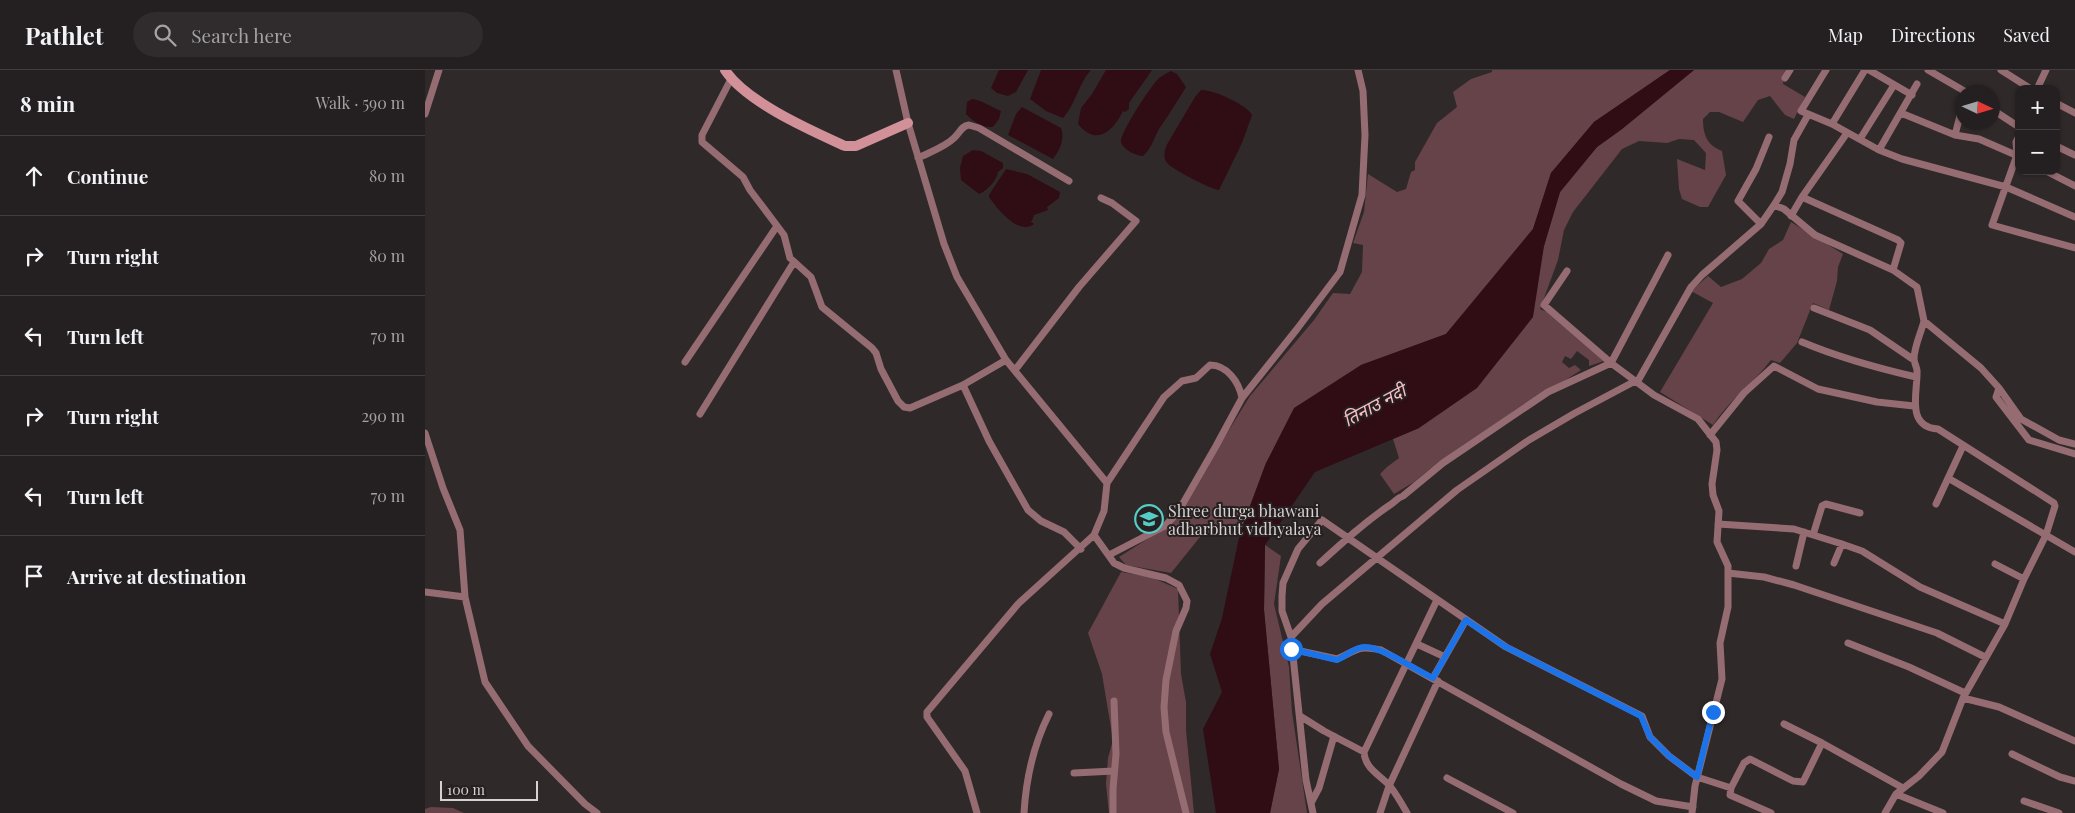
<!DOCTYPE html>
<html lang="en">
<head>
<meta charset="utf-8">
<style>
  body { margin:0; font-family:"Playfair Display","Noto Sans Devanagari",serif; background:#302c2d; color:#f1f3f6 }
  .controls { position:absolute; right:15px; top:15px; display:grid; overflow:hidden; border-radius:10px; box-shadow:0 1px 4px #0004 }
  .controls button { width:45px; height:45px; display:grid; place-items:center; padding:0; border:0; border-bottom:1px solid #413d3e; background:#241f20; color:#f1f3f6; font:25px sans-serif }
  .compass { position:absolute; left:1530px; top:15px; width:45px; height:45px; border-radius:50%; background:#241f20; box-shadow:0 1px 4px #0004; rotate:94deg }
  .scale { position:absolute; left:15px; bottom:12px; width:98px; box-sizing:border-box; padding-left:5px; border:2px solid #d6d1d2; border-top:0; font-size:14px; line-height:18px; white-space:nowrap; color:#d6d1d2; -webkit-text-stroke:4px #262021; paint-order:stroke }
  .stop { position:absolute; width:15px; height:15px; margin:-11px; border:4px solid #1a73e8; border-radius:50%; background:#fff }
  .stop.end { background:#1a73e8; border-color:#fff; box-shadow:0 1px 5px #0008 }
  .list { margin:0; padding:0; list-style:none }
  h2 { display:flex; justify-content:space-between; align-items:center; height:65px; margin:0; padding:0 20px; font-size:21px }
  h2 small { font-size:16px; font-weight:400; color:#a3a2a5 }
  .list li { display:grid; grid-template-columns:32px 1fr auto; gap:15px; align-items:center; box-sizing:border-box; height:80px; padding:0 20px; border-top:1px solid #413d3e }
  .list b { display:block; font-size:19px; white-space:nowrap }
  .list em { font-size:16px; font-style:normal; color:#a3a2a5 }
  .icon { flex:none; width:28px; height:28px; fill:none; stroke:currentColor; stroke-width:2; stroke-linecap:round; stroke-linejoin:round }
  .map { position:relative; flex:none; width:1650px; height:743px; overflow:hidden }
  header { display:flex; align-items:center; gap:30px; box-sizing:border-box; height:70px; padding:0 25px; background:#241f20; border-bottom:1px solid #413d3e }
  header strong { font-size:24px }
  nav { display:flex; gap:28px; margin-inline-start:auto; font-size:18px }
  .search { width:350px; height:45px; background:#302c2d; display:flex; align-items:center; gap:12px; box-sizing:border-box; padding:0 18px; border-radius:28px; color:#a3a2a5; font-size:19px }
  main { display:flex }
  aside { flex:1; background:#241f20 }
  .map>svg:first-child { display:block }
  .green { fill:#654348 }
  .water { fill:#300c14 }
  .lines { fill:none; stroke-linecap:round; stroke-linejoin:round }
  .street { stroke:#956c71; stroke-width:7 }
  .secondary { stroke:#d29099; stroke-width:10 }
  .route { stroke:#1a73e8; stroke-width:6 }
  .labels { text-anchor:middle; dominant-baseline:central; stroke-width:4; stroke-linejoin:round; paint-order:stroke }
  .poi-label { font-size:16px; fill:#d6d1d2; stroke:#262021; text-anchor:start }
  .water-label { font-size:18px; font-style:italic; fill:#fdbfc7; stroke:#262021 }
</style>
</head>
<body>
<header>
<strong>Pathlet</strong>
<div class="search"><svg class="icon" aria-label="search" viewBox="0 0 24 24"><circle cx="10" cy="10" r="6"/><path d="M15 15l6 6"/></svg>Search here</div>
<nav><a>Map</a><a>Directions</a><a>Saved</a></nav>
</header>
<main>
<aside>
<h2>8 min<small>Walk · 590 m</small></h2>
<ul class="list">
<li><svg class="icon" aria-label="ahead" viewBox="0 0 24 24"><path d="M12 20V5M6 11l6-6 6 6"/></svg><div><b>Continue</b></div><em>80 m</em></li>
<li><svg class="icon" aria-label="right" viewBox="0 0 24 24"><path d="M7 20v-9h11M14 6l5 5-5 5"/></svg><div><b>Turn right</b></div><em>80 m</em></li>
<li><svg class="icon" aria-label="left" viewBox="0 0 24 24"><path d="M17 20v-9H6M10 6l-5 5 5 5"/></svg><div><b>Turn left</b></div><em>70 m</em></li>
<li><svg class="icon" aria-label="right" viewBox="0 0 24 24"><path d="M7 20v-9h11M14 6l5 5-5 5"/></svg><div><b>Turn right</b></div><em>290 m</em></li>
<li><svg class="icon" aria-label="left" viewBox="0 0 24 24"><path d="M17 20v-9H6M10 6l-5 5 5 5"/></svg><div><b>Turn left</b></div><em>70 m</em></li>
<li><svg class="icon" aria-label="arrive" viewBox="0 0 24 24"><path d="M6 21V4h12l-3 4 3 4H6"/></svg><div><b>Arrive at destination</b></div></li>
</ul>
</aside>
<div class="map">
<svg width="1650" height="743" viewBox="0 0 1650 743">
  <rect width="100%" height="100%" fill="#30292a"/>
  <path class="green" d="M1067 0H1245L1169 52 1126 103 1108 159 1021 264 936 295 841 393 815 463 802 467 779 462 746 503 701 495 694 487 724 468 744 457 825 326 889 250 908 223 925 224 937 202 938 175 928 173 939 142 943 104 972 122 981 119 986 102 990 100V92L1012 53 1032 37 1028 22 1046 9 1067 2Z
    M1269 0H1360L1358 14 1380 27 1369 49 1360 45 1345 26 1333 30 1318 52 1294 42H1285L1278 49C1278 65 1282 75 1297 81L1301 105 1283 137H1275L1257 129 1254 119 1252 89 1280 100 1281 83 1269 70 1254 69 1242 73 1214 71 1197 79 1148 142 1139 160 1133 190 1115 239 1122 242 1179 291 1164 296V290L1152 281 1146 289 1140 286 1137 292 1144 298 1150 295 1156 300 1005 399 989 412 969 424 955 404 962 397 974 388 968 369 994 358 1119 176 1135 122 1172 77 1197 59Z
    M1366 152 1418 184 1413 197 1412 211 1404 240 1388 233 1372 273 1355 293 1346 290C1328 314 1304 330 1288 355L1235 322 1288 233 1266 221 1283 206 1296 217 1317 209 1336 193 1344 179 1358 170Z
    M840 475 856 486 849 534 864 597 867 642 882 743H845L854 699 839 540Z
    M696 502 726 507 753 519 756 604 761 632V660L769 743H684L681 714 683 688 688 670 677 604 663 563Z
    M6 737 28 738 39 743H0V739Z"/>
  <path class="water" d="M574 0H603L591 22 583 26 572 23 566 18Z
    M616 0H666C653 14 651 34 638 48L621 41 605 29Z
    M681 0H727L704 33V39L700 42 698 41C688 61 672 77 653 54L656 38 667 24Z
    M1245 0H1269L1197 59 1172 77 1135 122 1119 176 1108 247 1052 318 994 358 890 402 840 475 839 540 854 699 845 743H791L778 659 797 622 785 584 797 548 815 463 841 393 869 338 936 295 1021 264 1108 159 1126 103 1169 52Z
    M746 1 752 4 761 17C753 30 745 43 736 56 729 66 728 77 718 86 712 86 698 80 696 72 694 64 726 16 733 9 737 6 741 3 746 1Z
    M776 20C787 19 823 35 827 45L817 73 794 120C787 120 747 99 742 93 737 86 740 78 744 71L770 27Z
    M547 29C557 30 566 37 576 41L574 49 568 57C557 58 548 51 541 44L542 32Z
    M597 37 636 58C640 69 635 80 628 89L583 65 591 44Z
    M548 80 556 81 578 93V98L573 102C572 110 562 121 554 124L536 110 535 98 538 86Z
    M581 99 602 104 635 122 634 128 622 137 623 140 609 145 607 151H605L609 154C594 166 572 139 564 127V125Z"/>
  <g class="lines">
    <path class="street" d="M471 0 483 53 519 174 532 207 581 290 682 413 679 441 669 465
      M1401 0 1376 41 1407 54 1454 80 1477 89 1581 117 1650 147
      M1444 0 1487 25
      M1503 0 1541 22
      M1576 0 1606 19
      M1360 8 1365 0
      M306 9 277 65V72L318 107 325 120 359 165 365 188 386 207 397 237 447 278 451 283 456 299 473 331 479 337 485 338 538 315 581 290
      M1612 19 1621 0
      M1631 33 1650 43
      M1568 40 1594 57
      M1476 43 1530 65 1554 69 1593 86
      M0 44 14 0
      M1407 54 1440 0
      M1530 65 1538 34
      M1594 66 1591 72 1592 85 1567 155 1650 178
      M1435 69 1469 15
      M1631 76 1650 85
      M1454 80 1492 14
      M493 88C505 82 520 77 529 68 535 63 536 56 544 55L554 58 644 111
      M1621 101 1650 116
      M1377 127 1473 170 1476 173 1468 200
      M1349 135 1359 139 1390 165 1468 200 1492 217 1499 251 1556 298 1574 318 1596 349 1634 370 1650 374
      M1366 146 1377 127 1422 63
      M1336 154 1313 131 1331 99 1344 67
      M1243 185 1186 293 1229 325 1273 349 1291 372 1292 380 1287 414 1288 425 1294 441 1292 472 1303 496V537L1295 573 1297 609 1270 716 1267 743
      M1389 238 1445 260 1489 290
      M1377 272C1415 288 1452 298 1491 307
      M260 292 352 156
      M590 300 654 217 711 151 687 133 676 128
      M538 315 564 371 603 440 616 451 639 462 656 479
      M1574 318 1571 327 1604 370 1650 384
      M275 344 369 192
      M0 363 18 418 35 460 40 527 60 612 103 676 160 734 172 743
      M1285 365 1319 323 1349 296 1393 319 1452 332 1489 336
      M1523 408 1650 482
      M682 413 739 327 757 311 771 308 785 295C802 295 814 312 817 328
      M1511 434 1538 376
      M1293 454 1369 459 1417 474 1437 481 1495 517 1580 554
      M1388 465 1397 436 1401 434 1435 443
      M684 485 740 456 753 442 791 376 817 328 872 259 915 202 937 125 940 65 938 21 933 0
      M895 493C918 472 940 452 965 435 970 432 972 428 978 426L1018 393 1123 322 1186 293 1119 235 1142 201
      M1409 493 1417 474
      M1570 494 1599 509
      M1371 496 1379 462
      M1303 503 1339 507 1369 515 1512 563 1560 587
      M0 522 40 527
      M866 567 897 534 1032 420 1104 370 1150 343 1214 309 1266 217 1277 205 1336 154 1349 135 1357 122 1365 94 1369 70 1383 45
      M1423 573 1484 597 1540 623
      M992 574 1020 587
      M866 579 912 589C933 580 931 575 956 580L1196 714 1231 731 1268 737
      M1008 608 1041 550
      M1538 628 1574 637 1650 671
      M875 646 899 661 939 682C940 699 955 705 965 716 971 724 977 734 982 743
      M1359 654 1397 673
      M939 682 1012 530
      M1587 684 1635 707 1650 711
      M649 703 689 701
      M1022 708 1088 743
      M1306 718 1305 725 1346 743
      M1471 724 1518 743
      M1599 731 1634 743
      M886 733 894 718 909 666
      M552 743 540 701 502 647V642L593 534 669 465 689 493 699 498 741 508 754 515 762 531 761 538 751 561 741 610 739 637 741 662 761 743
      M599 743C601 709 609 674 624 644
      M688 743V719L691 684 689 631
      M888 743 881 710 866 567 857 541V526L858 513 873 479 897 450 1081 577 1217 646 1225 667 1244 686 1272 707 1306 718 1319 693 1325 689 1368 711 1378 712 1397 673 1478 718
      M955 743 964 716 1013 611
      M1460 743 1471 724 1494 706 1517 682 1538 628 1580 554 1599 509 1621 465 1630 436 1629 433 1513 359C1480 357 1493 321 1492 301 1492 297 1489 293 1489 289 1489 277 1496 263 1499 251"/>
    <path class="secondary" d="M300 0C321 32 385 60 420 76H431L483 53"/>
  </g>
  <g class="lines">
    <path class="route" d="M866 579 912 590C921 586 930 577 940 577 957 577 991 600 1008 608L1041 550 1081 577 1216 646 1225 667 1244 686 1272 707 1288 642"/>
  </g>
  <defs>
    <symbol id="school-ring" viewBox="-11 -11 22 22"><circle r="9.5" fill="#262021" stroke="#54cdc7" stroke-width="1.5"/><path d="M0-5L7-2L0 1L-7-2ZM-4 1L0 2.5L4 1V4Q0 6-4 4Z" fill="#54cdc7"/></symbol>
  </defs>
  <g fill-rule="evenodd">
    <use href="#school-ring" x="708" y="433" width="32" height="32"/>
  </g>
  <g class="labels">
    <g class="poi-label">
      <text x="743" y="440">Shree durga bhawani<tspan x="743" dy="18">adharbhut vidhyalaya</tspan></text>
    </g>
    <g class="water-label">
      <text transform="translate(949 335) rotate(-28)">तिनाउ नदी</text>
    </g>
  </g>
</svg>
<div class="controls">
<button>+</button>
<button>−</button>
</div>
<svg class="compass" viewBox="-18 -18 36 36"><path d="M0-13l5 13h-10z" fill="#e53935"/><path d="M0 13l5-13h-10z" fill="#a3a2a5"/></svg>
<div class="scale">100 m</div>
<div class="stop" style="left:866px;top:579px"></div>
<div class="stop end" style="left:1288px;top:642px"></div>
</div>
</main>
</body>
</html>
